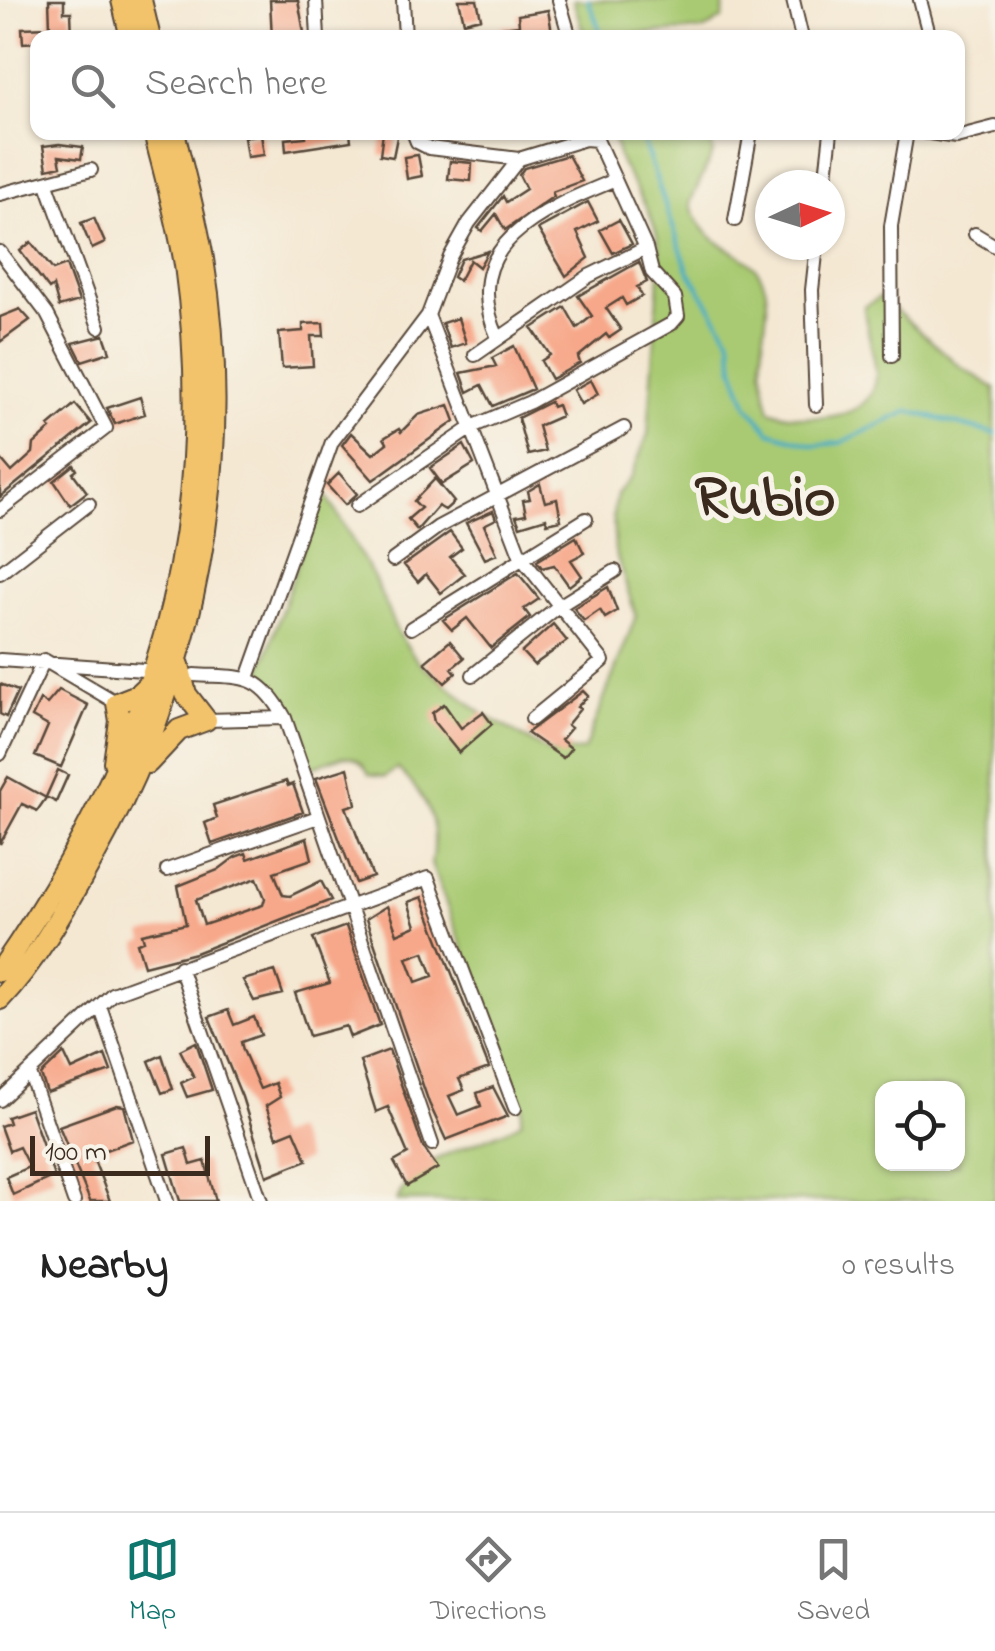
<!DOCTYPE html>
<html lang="en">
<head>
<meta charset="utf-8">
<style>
  body { margin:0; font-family:"Indie Flower",sans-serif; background:#f2f2f2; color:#222 }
  .controls { position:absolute; right:30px; bottom:30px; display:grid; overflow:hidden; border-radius:20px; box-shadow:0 2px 8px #0004 }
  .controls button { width:90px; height:90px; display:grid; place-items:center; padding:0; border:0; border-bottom:2px solid #e0e0e0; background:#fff; color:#222; font:50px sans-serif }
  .compass { position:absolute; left:755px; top:170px; width:90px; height:90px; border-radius:50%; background:#fff; box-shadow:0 2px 8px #0004; rotate:86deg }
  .scale { position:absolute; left:30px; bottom:25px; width:180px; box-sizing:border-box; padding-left:10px; border:5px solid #3b2a1e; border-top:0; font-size:28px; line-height:35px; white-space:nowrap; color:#3b2a1e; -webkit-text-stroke:8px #f7f3e8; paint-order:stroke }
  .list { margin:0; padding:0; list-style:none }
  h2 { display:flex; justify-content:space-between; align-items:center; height:130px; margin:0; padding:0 40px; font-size:42px }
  h2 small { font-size:32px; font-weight:400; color:#767676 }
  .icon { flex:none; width:55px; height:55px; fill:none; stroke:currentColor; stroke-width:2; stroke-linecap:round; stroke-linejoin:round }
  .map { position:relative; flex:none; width:995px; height:1201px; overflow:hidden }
  .search { position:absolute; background:#fff; box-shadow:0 2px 8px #0004; left:30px; right:30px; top:30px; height:110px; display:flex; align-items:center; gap:25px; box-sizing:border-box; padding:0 35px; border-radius:20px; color:#767676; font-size:38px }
  .sheet { height:310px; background:#fff }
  nav { display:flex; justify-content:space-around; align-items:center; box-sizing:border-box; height:140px; border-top:2px solid #e0e0e0; background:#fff; font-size:28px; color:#767676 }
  nav a { display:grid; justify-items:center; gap:5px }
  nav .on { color:#0f766e }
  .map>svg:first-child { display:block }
  .green { fill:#a9ca72; stroke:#727a48; stroke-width:2.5; fill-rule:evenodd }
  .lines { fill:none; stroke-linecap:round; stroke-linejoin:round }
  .stream { stroke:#44adc3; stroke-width:4 }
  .building { fill:#f7a88a; fill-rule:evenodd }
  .minor-casing { stroke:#574639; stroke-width:16 }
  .primary-casing { stroke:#574639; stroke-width:24 }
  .minor { stroke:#fff; stroke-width:12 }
  .primary { stroke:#f2c36a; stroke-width:20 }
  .labels { text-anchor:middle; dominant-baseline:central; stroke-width:10; stroke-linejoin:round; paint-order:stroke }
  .town-label { font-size:60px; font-weight:bold; fill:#3b2a1e; stroke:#f7f3e8 }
</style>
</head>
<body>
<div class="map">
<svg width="995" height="1201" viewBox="0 0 995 1201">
  <rect width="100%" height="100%" fill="#f7f3e8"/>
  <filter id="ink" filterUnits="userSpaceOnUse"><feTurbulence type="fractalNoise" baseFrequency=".01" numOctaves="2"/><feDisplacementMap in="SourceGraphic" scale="20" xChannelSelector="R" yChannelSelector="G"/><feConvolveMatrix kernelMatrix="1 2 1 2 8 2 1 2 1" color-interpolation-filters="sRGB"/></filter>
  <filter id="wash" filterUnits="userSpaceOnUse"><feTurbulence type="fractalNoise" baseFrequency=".0048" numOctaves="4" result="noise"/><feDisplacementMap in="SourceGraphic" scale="40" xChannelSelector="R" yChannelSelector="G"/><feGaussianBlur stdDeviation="2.25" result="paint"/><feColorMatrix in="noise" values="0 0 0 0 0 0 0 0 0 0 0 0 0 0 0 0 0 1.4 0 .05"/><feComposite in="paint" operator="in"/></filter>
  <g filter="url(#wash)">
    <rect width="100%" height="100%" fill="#f4e8d3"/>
    <path class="green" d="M573 0H724L723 18 705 30 585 37Z
      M612 133H709L713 153 690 203C708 258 753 244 765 286 771 308 762 333 762 356 762 374 765 393 770 410 801 422 872 425 876 377 877 364 865 325 864 307L880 297 961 367 995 388V1201H397C415 1151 482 1147 521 1122L523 1107 431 864C441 824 427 796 397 768L385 777 369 774C353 744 335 759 309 769 298 739 290 689 260 674L323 489 374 578 398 634 418 662 483 714 552 754 584 750 636 616 615 551 613 516 616 494 632 475 648 434 660 265C662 224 639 197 621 163 616 153 616 142 612 133ZM882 1088H958V1164H882Z"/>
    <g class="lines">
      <path class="stream" d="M588 0 603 38
        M640 132 688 270 731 340 734 368 748 406 770 432 814 445 840 443 909 411 995 434"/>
    </g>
    <g id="blocks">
      <path class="building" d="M49 0H64V12H71L72 38H38V42L23 43 22 28 50 27Z
        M270 0H298L305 38H272Z
        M459 0H477L481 18 464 22Z
        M548 10 553 38H503L502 27 519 25 518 15Z
        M305 132H350L351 141 286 151 285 139 306 137Z
        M383 132H398L393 157 380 155Z
        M261 134 264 155 247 157 244 137Z
        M59 144 83 147 81 159 59 156 61 166 47 169 43 146Z
        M418 155 422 176 407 179 404 157Z
        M568 155 582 181 552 192 554 196 505 230 496 214 482 231 478 228 503 196 506 202 526 189 519 175 524 168Z
        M450 161 472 163 471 181 448 179Z
        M588 202 598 221 577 232 589 258 566 276 538 229Z
        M94 218 105 243 92 249 81 223Z
        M619 220 632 244 613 253 600 230Z
        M31 242 53 270 66 265 79 301 59 307 53 286 49 289 20 251Z
        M488 251 479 267 470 260 459 281 453 277 461 259Z
        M639 262 647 282 637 287 642 296 626 305 622 298 606 308 621 330 609 338 606 334 578 357 580 363 551 379 541 361 550 355 532 328 565 307 577 328 592 316 578 296Z
        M20 309 30 320 0 342V317Z
        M458 318 466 343 451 348 442 323Z
        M323 323 324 336H311L313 366 282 368 279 333 303 331V324Z
        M104 335 110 352 82 361 73 343Z
        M514 346 533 389 493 406 482 385 468 392 461 373 496 366 492 358Z
        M591 380 598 394 581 404 573 390Z
        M140 397 145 414 115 424 107 408Z
        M550 402 552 407 557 405 561 416 538 426 545 451 528 455 518 418Z
        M75 404 91 423 0 497V458L12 472 33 453 34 444 51 429 49 426Z
        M449 405 455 421 373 480 342 445 351 433 373 454 387 443 384 438 399 429 401 432 418 415Z
        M464 445 474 464 442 484 430 468Z
        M74 465 77 470 73 473 87 492 70 505 54 481Z
        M339 473 357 494 345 505 327 485Z
        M435 479 454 502 445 510 438 506 417 530 408 519 421 508 414 501Z
        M540 484 545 502 557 499 561 520 547 523 546 518 520 526 516 516 526 514 523 500 530 499 528 491Z
        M493 511 496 519 484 525 497 554 485 559 466 523Z
        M450 532 462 548 450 557 465 574 441 593 426 574 418 582 404 565Z
        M576 537 584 553 571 560 582 576 569 586 554 565 542 568 537 561Z
        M518 573 539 599 524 609 530 617 491 648 467 618 452 630 443 620Z
        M608 587 617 611 605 618 600 610 584 621 574 608Z
        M553 624 567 641 534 665 522 652Z
        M450 641 464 658 452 668 456 673 445 683 425 662Z
        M0 684 18 691 6 717 0 714Z
        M59 690 88 705 61 767 35 756 48 726 32 717 40 700 47 704Z
        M583 691 588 696 577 707 580 709 567 725 571 728 561 740 571 748 563 758 527 733Z
        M444 704 461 728 483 712 492 724 459 753 434 722 432 713Z
        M348 768 356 804 346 807 373 877 356 883 316 778Z
        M58 770 68 775 56 802 46 797Z
        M8 777 46 798 37 811 22 804 0 844V791Z
        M286 781 288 786 293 784 303 812 212 844 205 823 217 818 213 805Z
        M307 838 312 859 274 872 283 895 290 896 321 881 331 900 195 953 144 966 137 943 144 941 142 934 186 924 178 886 218 870 235 857 246 853 248 859ZM257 878 265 898 263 905 204 925 196 900Z
        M422 897 489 1068 459 1079 464 1090 449 1096 458 1115 481 1106 477 1093 493 1087 508 1116 446 1140 429 1103 366 919 387 906 397 934 416 926 408 902ZM424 952 433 976 416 982 407 958Z
        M346 926 380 1025 350 1037 346 1026 309 1036 295 993 330 983 313 938Z
        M275 971 283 994 254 1001 243 980Z
        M228 1010 234 1025 254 1017 261 1035 241 1042 243 1050 260 1089 275 1083 280 1097 266 1106 277 1137 294 1130 307 1160 267 1176 242 1097 209 1017Z
        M196 1042 212 1090 187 1097 181 1083 194 1077 180 1050Z
        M389 1050 423 1147 438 1168 407 1186 394 1162 408 1154 388 1107 376 1112 360 1061Z
        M64 1053 72 1070 105 1055 111 1071 47 1093 41 1075Z
        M162 1055 173 1089 162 1093 149 1061Z
        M117 1105 124 1106 133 1140 92 1155 110 1201H90L59 1126Z
        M30 1109 54 1176 13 1195 6 1177 29 1167 19 1147 9 1151 0 1126 9 1123 7 1117Z
        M186 1148 191 1165 205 1161 216 1201H180L166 1154Z"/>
    </g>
  </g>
  <g filter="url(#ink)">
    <use href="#blocks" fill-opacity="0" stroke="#574639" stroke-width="2.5"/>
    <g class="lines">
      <defs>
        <path id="minor" d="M316 0 318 38
          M403 0 405 38
          M559 0 570 38
          M793 0 802 38
          M920 0 930 38
          M413 132 417 142 429 148 519 159
          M923 132 956 137 995 127
          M47 184 99 327
          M825 185 831 132
          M0 194 91 170
          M735 220 751 132
          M975 234 995 246
          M0 252 47 314 106 428 0 510
          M428 315 521 557 603 661 532 719
          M498 338C456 245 542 210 613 181
          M475 355 589 276 646 248
          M892 356 891 226 907 132
          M816 405 812 290 817 245
          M393 560 438 527 624 428
          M0 573 89 504
          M411 628 586 519
          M0 660 144 670
          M194 675C243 678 259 671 285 718L432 1144
          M473 675 559 606 615 571
          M248 678 332 442 428 315 450 257 469 223 519 159 585 139 597 140 646 248 652 272 675 297 678 316 671 324 530 402 474 426 357 506
          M206 720 285 718
          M0 754 44 660 117 703
          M167 870 318 817
          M180 967 261 1201
          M100 1006 167 1201
          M30 1074 74 1201
          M0 1100 112 994 428 878 515 1108"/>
        <path id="primary" d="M122 0 131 38
          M141 0 150 38
          M114 762 120 721 117 703 137 695 152 681
          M148 763 179 730 206 720 186 694 179 665
          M0 971C153 750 222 536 185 265 178 221 165 176 154 132
          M0 999C38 959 65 908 92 860 194 680 237 465 203 259 196 216 184 174 174 132"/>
      </defs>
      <use href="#minor" class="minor-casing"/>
      <use href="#primary" class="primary-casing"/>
      <use href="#minor" class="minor"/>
      <use href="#primary" class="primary"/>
    </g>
  </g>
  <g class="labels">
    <g class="town-label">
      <text x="765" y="500">Rubio</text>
    </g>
  </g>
</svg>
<div class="controls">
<button><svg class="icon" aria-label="locate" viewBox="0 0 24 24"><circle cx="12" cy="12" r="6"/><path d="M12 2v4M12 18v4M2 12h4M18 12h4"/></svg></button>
</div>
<svg class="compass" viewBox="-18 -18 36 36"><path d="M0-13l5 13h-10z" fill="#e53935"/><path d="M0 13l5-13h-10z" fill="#767676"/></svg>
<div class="scale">100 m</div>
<div class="search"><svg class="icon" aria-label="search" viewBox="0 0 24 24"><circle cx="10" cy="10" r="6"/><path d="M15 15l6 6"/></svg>Search here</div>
</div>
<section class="sheet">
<h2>Nearby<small>0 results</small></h2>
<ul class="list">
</ul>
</section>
<nav>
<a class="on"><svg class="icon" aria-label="map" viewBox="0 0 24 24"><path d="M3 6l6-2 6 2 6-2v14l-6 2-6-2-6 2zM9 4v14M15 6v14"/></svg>Map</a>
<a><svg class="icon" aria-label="directions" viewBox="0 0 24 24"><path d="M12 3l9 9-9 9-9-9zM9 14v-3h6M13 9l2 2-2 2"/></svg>Directions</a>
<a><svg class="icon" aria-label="saved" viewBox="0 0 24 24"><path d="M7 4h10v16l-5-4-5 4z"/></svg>Saved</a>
</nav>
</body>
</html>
